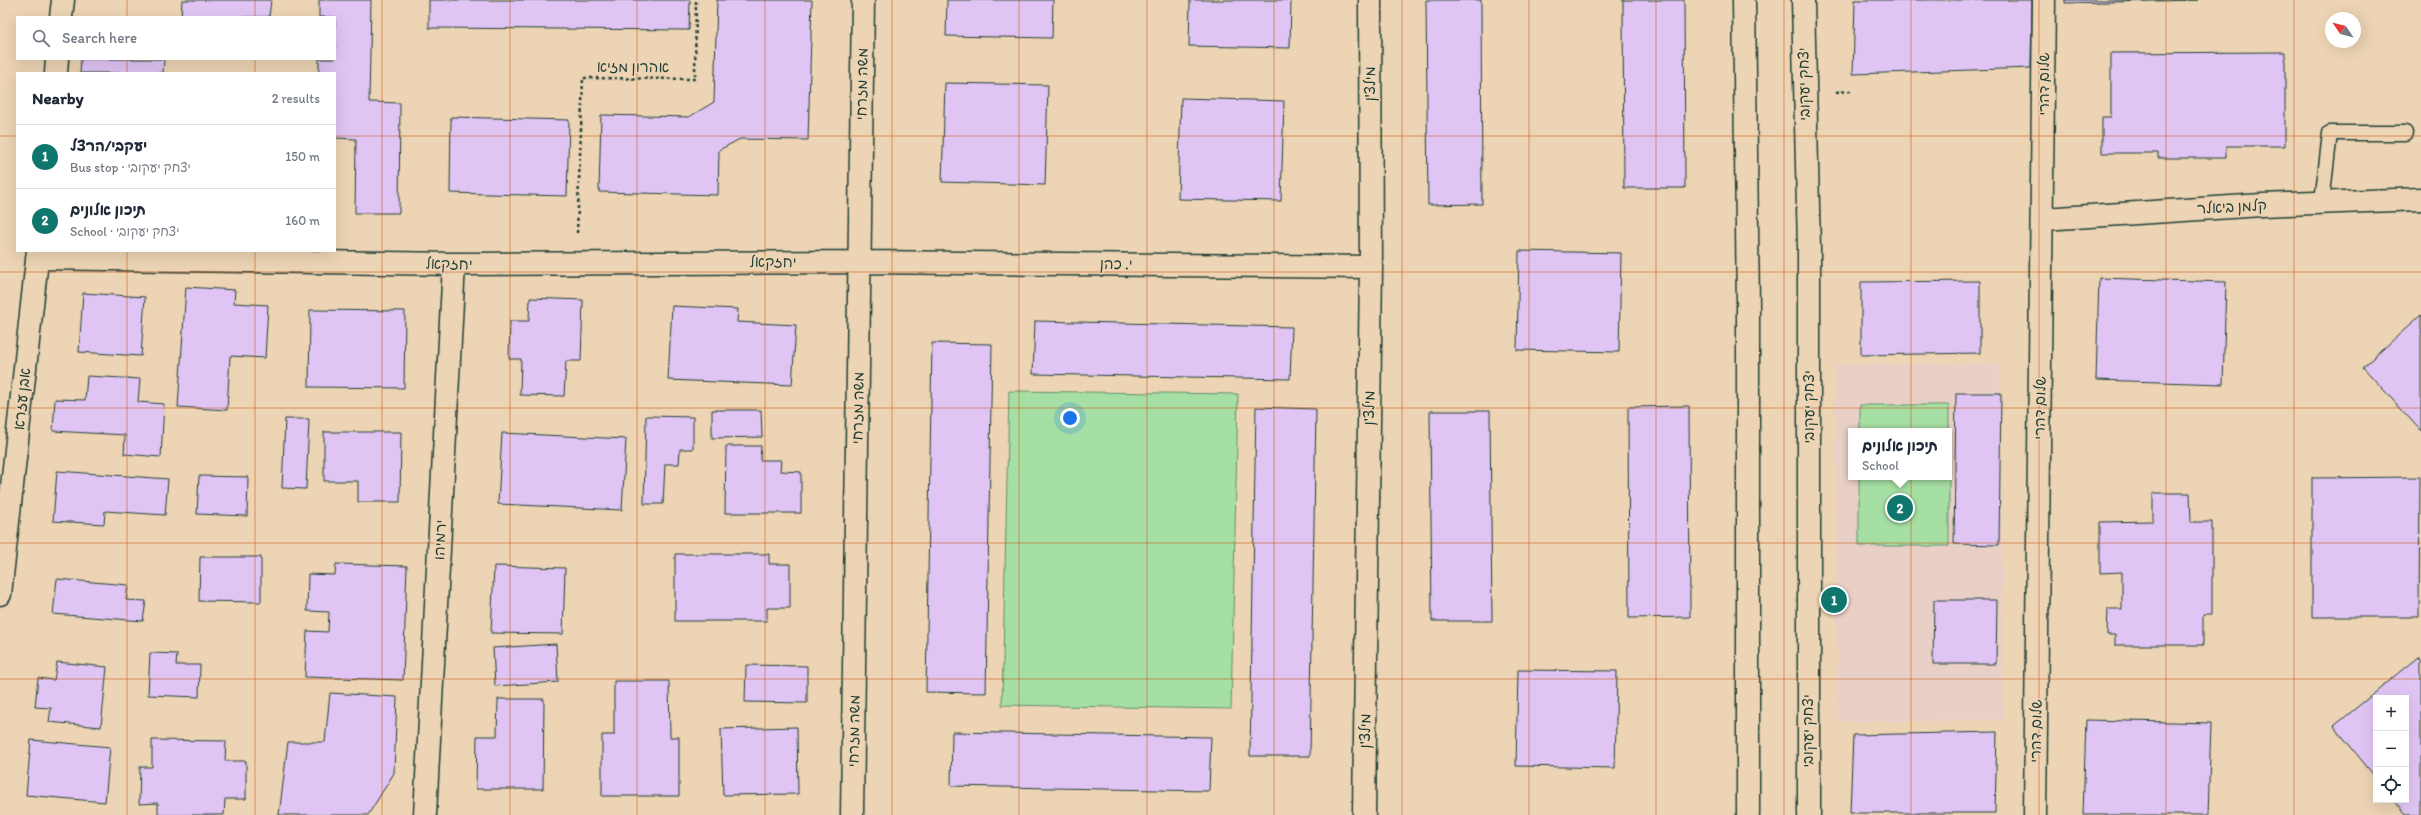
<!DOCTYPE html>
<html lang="en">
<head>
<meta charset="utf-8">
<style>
  body { margin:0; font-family:Itim,"Playpen Sans Hebrew",sans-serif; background:#f2f2f3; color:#1f2937 }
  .controls { position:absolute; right:12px; bottom:12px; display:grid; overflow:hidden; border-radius:0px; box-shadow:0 4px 16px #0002 }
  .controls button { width:36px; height:36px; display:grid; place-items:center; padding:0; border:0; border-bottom:1px solid #e0e1e3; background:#fff; color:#1f2937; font:20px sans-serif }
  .compass { position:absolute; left:2325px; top:12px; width:36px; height:36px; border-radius:50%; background:#fff; box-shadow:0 4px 16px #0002; rotate:305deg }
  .you { position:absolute; left:1070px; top:418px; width:14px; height:14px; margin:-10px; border:3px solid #fff; border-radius:50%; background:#1a73e8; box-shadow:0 0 0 6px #1a73e833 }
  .badge { display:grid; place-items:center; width:26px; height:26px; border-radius:50%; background:#0f766e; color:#fff; font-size:13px; font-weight:700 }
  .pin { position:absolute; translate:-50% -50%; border:2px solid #fff; box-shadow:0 1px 4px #0006 }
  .popup { position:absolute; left:1848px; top:428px; width:104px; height:52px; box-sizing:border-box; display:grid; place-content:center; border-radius:0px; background:#fff; filter:drop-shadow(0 1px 3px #0005); font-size:13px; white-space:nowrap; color:#747a83 }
  .popup b { font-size:15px; color:#1f2937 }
  .popup::after { content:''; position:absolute; left:50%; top:100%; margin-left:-8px; border:8px solid transparent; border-top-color:#fff }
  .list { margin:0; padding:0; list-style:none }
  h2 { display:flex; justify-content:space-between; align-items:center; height:52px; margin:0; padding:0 16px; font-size:17px }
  h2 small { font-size:13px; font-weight:400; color:#747a83 }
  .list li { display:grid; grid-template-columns:26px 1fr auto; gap:12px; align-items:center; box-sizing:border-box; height:64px; padding:0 16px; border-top:1px solid #e0e1e3 }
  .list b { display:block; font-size:15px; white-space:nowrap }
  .list p { margin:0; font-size:13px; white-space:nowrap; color:#747a83 }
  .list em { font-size:13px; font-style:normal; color:#747a83 }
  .icon { flex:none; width:22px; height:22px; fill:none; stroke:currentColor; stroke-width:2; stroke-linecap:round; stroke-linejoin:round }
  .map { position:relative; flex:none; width:2421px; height:815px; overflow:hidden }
  .search { position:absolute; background:#fff; box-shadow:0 4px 16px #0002; left:16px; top:16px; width:320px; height:44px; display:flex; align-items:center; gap:10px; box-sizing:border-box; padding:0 14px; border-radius:0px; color:#747a83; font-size:15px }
  .panel { position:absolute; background:#fff; box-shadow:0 4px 16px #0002; left:16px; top:72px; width:320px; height:180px; border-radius:0px }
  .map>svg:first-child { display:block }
  .built { fill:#e8d0c7; fill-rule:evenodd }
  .green { fill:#a6dfa4; stroke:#628e6c }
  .building { fill:#e0c5f4; stroke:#1f3d34 }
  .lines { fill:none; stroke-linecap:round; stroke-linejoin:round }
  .service-casing { stroke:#1f3d34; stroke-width:17 }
  .minor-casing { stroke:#1f3d34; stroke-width:25 }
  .secondary-casing { stroke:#1f3d34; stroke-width:25 }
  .path { stroke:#1f3d34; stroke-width:2.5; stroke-dasharray:3 3; stroke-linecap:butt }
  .service { stroke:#ecd4b4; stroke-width:14 }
  .minor { stroke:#ecd4b4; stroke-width:22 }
  .secondary { stroke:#ecd4b4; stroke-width:22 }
  .grid { fill:none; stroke:#ca5512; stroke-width:1; stroke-opacity:0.55 }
  .labels { text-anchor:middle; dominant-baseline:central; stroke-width:3; stroke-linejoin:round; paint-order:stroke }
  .street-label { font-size:15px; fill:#1f3d34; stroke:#ecd4b4 }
</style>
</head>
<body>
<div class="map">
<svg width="2421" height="815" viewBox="0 0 2421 815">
  <rect width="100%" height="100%" fill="#ecd4b4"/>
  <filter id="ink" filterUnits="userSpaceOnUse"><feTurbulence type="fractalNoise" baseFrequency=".025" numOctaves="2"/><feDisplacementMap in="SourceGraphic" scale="8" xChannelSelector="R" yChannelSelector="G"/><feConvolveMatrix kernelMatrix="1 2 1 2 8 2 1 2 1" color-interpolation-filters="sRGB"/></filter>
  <g filter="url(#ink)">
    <path class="built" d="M2000 363 2004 720 1838 722 1835 365ZM1851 431H1949V477H1851Z"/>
    <path class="green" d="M1009 391 1238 394 1231 709 1002 705Z
      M1860 405H1949V431H1860Z
      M1859 477H1949V546H1859Z"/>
    <path class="building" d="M182 0H271L269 17H181Z
      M319 0H371L369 102 400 103 399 213H355L356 139 335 138V73H319V59H335V17H319Z
      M429 0H690L689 30 429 28Z
      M717 0H812L808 140 740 139 719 150 718 195 599 192 601 115 689 117 714 102Z
      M947 0H1053L1052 38 946 36Z
      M1190 0H1291L1290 48 1189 46Z
      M1426 0H1481L1482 204 1428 205Z
      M1623 0H1684L1685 188H1624Z
      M1855 0H2032L2031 68 1853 74Z
      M2065 0H2198L2065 3Z
      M2285 52V146H2226V158H2158V153H2102V117H2111V53Z
      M81 59H164L163 73H80Z
      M945 83 1048 85 1045 185 942 182Z
      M1181 98 1284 101 1281 201 1178 199Z
      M451 117 569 120 567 196 450 193Z
      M1519 251 1621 253 1619 352 1517 350Z
      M2099 278 2226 282 2223 384 2096 380Z
      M1980 281V353L1861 355V282Z
      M186 287 235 290 234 303 268 305 265 358 230 356 227 410 178 407Z
      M83 293 145 297 141 356 79 352Z
      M530 298 583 300 581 361H566L564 396 520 395 521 359H509L510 321H529Z
      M672 306 738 309 737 322 796 325 792 385 668 380Z
      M310 310 405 311 404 388 309 387Z
      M2421 315V431L2363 367Z
      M1035 321 1292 327 1290 379 1033 374Z
      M932 343 992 344 986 693 926 692Z
      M87 376 140 379 138 402 164 404 161 457 124 454 125 435 53 431 55 399 85 400Z
      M1956 393H2001L1999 545 1954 544Z
      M1689 406 1690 617 1629 618 1628 407Z
      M1256 407 1316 409 1310 756H1250Z
      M712 410H761L762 437 712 438Z
      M1430 411H1490L1492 621H1432Z
      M646 416 693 417V449H680L679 464H665L663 504H644Z
      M285 419H309L306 489 282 488Z
      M324 432H401L400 502H358V481H324Z
      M502 433 626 439 622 510 498 504Z
      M726 446H761L760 460H781L780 471 801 472V513H725Z
      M57 471 168 479 165 515 105 511 104 524 53 521Z
      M199 476 248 477 247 516 197 514Z
      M2420 477 2419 617H2312V478Z
      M2153 493H2190L2191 522H2212V614H2203V645H2115V635H2107L2108 609H2122V572L2100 573V522L2153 521Z
      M675 554H769V564H790V608H767V621H675Z
      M200 557H261V602L199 601Z
      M336 564 407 566 403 680 305 677 307 631 328 632 329 612 307 611 308 574 335 575Z
      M494 566 565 568 563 634 491 633Z
      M57 579 128 585 126 600 146 601 143 621 53 614Z
      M1934 600H1997L1996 664H1933Z
      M556 644 558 682 495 686 493 648Z
      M150 653 177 654 176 665H200L199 697 148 695Z
      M2419 657 2421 660V815H2405L2393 800H2406V698H2376V778L2334 726Z
      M57 662 107 667 101 727 49 722 51 708 35 707 38 678 54 680Z
      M746 665 807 666V703L745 702Z
      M1518 670 1617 671 1615 768 1516 766Z
      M614 681H669L670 737H679V796H602V735H614Z
      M330 693 397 697 394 773 368 815H279L288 742H325Z
      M498 699H544L543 789H476L477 736H497Z
      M2086 720 2211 723 2208 815H2083Z
      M797 727 798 794 723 795 721 729Z
      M952 732 1211 737 1209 791 951 786Z
      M1997 732 1995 813H1850L1853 735Z
      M31 740 110 747 105 802 26 795Z
      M152 740 226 741 225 761H246V799H225L224 815H158V803L139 804 140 767H152Z"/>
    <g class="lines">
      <defs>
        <path id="service" d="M2322 202 2330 133H2405"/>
        <path id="minor" d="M61 17 63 0
          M56 73 57 59
          M2043 219 2262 205 2421 199
          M37 258 454 264 860 262 1371 267
          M0 594 38 251
          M425 815 454 264
          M852 815 863 0
          M1364 815 1371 267 1370 0
          M2035 815 2044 0"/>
        <path id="secondary" d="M1744 0 1748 305V815
          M1803 0 1809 248V815"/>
      </defs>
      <use href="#service" class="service-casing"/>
      <use href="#minor" class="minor-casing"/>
      <use href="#secondary" class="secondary-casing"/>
      <path class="path" d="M1836 92 1853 91
        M577 233 583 78 695 79 696 0"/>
      <use href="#service" class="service"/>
      <use href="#minor" class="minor"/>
      <use href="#secondary" class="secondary"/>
    </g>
  </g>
  <path class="grid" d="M127 0V17M255 0V17M382 0V815M510 0V815M637 0V815M765 0V815M892 0V815M1019 0V815M1147 0V815M1274 0V815M1402 0V815M1529 0V815M1656 0V815M1784 0V815M1911 0V815M2039 0V815M2166 0V815M2294 0V815M127 59V73M255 59V73M0 136H17M335 136H2421M127 251V815M255 251V815M0 272H2421M0 408H2421M0 543H2421M0 679H2421"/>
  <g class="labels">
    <g class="street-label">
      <text x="633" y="67">אהרון מזיא</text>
      <text transform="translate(862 84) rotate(-89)">משה מזרחי</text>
      <text transform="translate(1370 84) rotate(-90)">מילצ'ן</text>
      <text transform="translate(1804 84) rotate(-91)">יצחק יעקובי</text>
      <text transform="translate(2044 84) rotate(-90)">שלום דהרי</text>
      <text transform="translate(2232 207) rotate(-3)">קלמן ביאלר</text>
      <text x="773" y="262">יחזקאל</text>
      <text transform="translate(449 264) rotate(1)">יחזקאל</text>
      <text transform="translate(1116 264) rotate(1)">י. כהן</text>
      <text transform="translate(22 399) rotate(-84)">אבן עזרא</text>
      <text transform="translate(1809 407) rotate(-90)">יצחק יעקובי</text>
      <text transform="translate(858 408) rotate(-89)">משה מזרחי</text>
      <text transform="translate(1369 408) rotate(-89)">מילצ'ן</text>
      <text transform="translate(2040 408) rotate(-89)">שלום דהרי</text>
      <text transform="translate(440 540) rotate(-87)">ירמיהו</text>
      <text transform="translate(854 731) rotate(-89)">משה מזרחי</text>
      <text transform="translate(1365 731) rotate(-89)">מילצ'ן</text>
      <text transform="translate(1808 731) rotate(-90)">יצחק יעקובי</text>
      <text transform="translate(2036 731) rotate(-89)">שלום דהרי</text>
    </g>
  </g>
</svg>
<div class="controls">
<button>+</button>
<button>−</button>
<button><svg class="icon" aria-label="locate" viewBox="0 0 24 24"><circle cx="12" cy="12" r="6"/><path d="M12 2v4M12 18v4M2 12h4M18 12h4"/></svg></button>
</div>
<svg class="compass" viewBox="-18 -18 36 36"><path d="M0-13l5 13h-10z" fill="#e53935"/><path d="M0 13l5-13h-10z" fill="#747a83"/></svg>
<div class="you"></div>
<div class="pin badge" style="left:1834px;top:600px">1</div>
<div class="pin badge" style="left:1900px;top:508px">2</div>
<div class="popup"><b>תיכון אלונים</b>School</div>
<div class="search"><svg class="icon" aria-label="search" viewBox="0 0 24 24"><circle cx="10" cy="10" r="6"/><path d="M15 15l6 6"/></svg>Search here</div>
<section class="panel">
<h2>Nearby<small>2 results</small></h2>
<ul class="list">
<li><span class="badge">1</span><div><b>יעקבי/הרצל</b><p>Bus stop · יצחק יעקובי</p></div><em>150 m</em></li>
<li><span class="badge">2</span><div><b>תיכון אלונים</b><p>School · יצחק יעקובי</p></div><em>160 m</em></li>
</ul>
</section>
</div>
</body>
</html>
